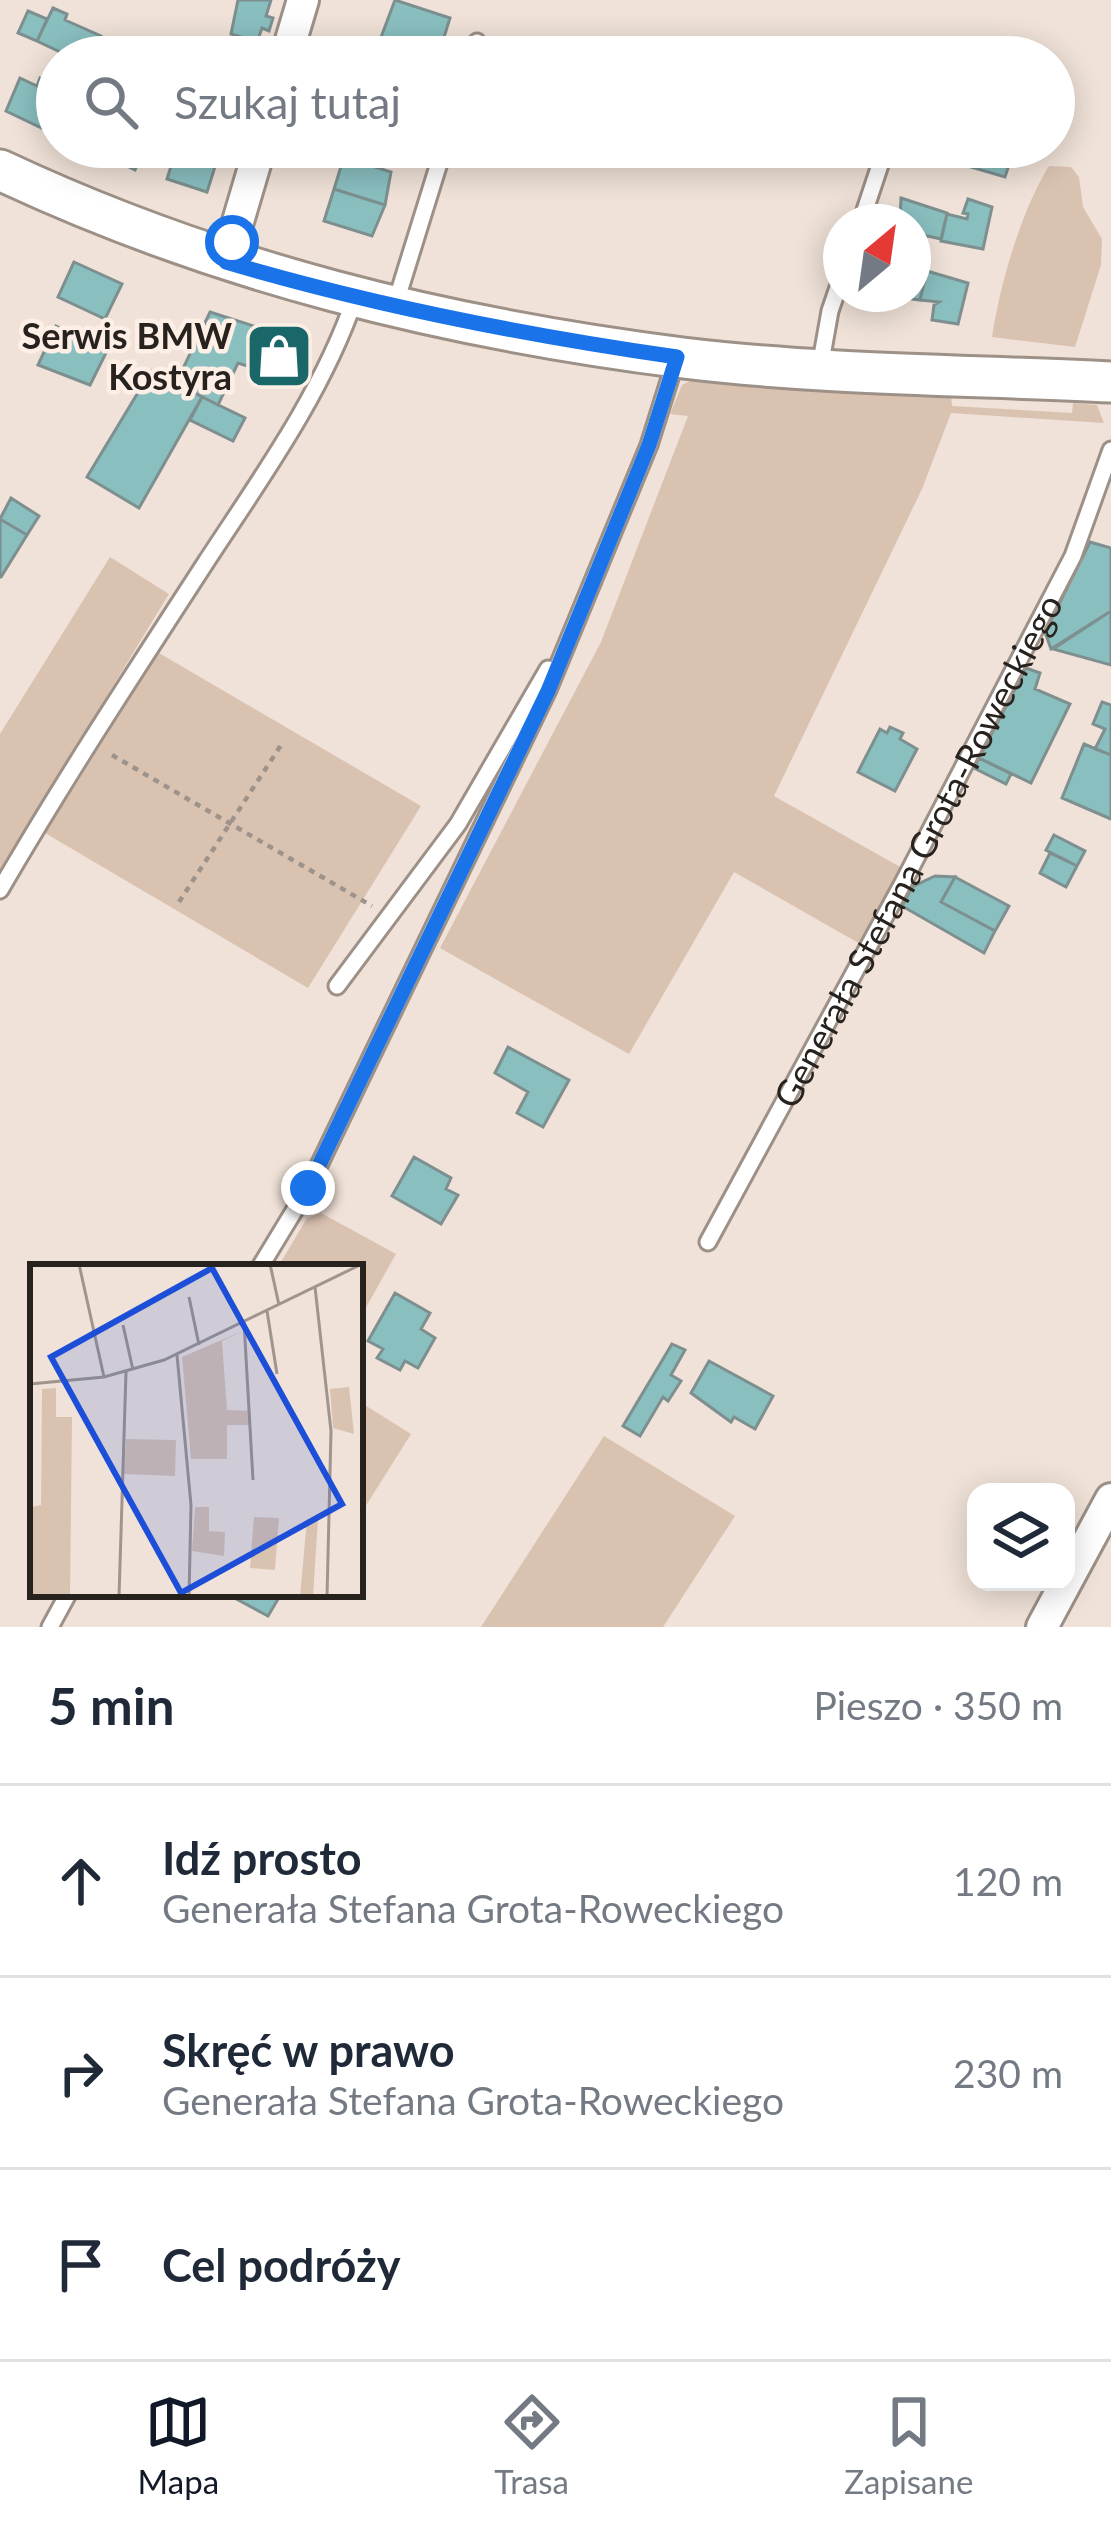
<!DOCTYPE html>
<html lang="pl">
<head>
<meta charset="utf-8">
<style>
  body { margin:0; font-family:Lato,sans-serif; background:#f2f2f3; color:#1f2937 }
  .controls { position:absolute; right:36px; bottom:36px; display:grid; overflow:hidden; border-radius:24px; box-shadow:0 6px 30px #0003 }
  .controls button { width:108px; height:108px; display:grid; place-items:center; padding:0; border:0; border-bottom:3px solid #e0e1e3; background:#fff; color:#1f2937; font:60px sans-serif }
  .compass { position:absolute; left:823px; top:204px; width:108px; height:108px; border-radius:50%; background:#fff; box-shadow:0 6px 30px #0003; rotate:29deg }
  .stop { position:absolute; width:36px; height:36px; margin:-27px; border:9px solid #1a73e8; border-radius:50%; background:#fff }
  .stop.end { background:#1a73e8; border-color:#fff; box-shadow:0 3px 12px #0008 }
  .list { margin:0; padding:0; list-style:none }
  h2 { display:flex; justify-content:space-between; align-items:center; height:156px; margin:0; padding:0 48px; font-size:51px }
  h2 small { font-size:39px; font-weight:400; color:#747a83 }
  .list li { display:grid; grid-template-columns:78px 1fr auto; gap:36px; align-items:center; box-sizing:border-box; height:192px; padding:0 48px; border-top:3px solid #e0e1e3 }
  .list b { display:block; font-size:45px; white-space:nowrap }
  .list p { margin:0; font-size:39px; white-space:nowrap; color:#747a83 }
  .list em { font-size:39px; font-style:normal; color:#747a83 }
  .icon { flex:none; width:66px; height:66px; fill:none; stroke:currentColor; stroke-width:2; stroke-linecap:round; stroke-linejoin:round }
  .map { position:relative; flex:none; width:1111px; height:1627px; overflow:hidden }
  .search { position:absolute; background:#fff; box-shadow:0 6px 30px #0003; left:36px; right:36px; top:36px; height:132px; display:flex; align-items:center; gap:30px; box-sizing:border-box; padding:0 42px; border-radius:66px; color:#747a83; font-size:45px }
  .sheet { height:732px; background:#fff }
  nav { display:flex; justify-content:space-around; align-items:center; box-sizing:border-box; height:168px; border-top:3px solid #e0e1e3; background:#fff; font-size:33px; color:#747a83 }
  nav a { display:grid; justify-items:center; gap:6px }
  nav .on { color:#111827 }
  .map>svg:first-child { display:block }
  .green { fill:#dac2b1 }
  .building { fill:#8abfc0; stroke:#7d8f8f; stroke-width:3 }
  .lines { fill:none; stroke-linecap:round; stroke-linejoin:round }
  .service-casing { stroke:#9d9087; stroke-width:21 }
  .minor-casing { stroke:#9d9087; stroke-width:36 }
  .tertiary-casing { stroke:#9d9087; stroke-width:45 }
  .path { stroke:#9d938b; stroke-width:4.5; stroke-dasharray:6 6; stroke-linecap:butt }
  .service { stroke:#fff; stroke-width:15 }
  .minor { stroke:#fff; stroke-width:30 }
  .tertiary { stroke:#fff; stroke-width:39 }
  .route { stroke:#1a73e8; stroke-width:15 }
  .labels { text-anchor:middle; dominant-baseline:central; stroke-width:9; stroke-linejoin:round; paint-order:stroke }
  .poi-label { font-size:36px; font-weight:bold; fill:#27221e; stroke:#fdefe5; text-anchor:end }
  .street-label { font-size:36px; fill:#27221e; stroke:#fdefe5 }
  .inset-road { fill:none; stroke:#a0958e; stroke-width:3 }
  .view { fill:#1d4ed8; fill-opacity:0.15; stroke:#1d4ed8; stroke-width:6 }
  .inset-edge { fill:none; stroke:#27221e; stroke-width:6 }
</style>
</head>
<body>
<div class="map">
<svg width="1111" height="1627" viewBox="0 0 1111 1627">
  <rect width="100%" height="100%" fill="#f0e2d8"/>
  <path class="green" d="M1049 166 1071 167 1079 177 1083 207 1102 239 1101 265 1075 347 992 337C1000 284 1021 211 1049 166Z
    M692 380 951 395 952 406 1072 413 1073 403 1097 405 1104 423 951 413 922 489 774 796 902 868 862 945 734 872 629 1054 440 948 601 642 688 416 670 414 682 385Z
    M110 557 169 594 0 871V734Z
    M159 653 421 806 308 988 45 833Z
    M321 1213 396 1254 360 1318V1267H278L307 1218Z
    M360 1402 411 1434 360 1515Z
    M604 1436 735 1516 663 1627H481Z"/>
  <path class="building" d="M238 0H271L266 16 273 18 269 31 262 28 257 42 231 34Z
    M395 0 450 18 442 44 432 41V57L390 54 394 44 380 40Z
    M53 8 67 14 65 20 101 36 92 57H71L37 41Z
    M28 11 47 19 37 41 18 33Z
    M20 78 37 86 40 78 55 84 52 93 57 95 54 134 6 111Z
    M88 147H145L135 170Z
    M177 147 197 150 206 147 204 153 218 157 207 192 167 179Z
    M918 147H970L964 165Z
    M970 147H1015L1005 177 964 165Z
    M344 157 391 172 385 205 334 189Z
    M334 189 385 205 372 236 324 221Z
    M901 198 947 213 941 239 913 233V222H896L900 219Z
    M968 199 992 207 983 249 941 241 947 214 967 219 968 214 963 213Z
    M74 262 122 284 105 319 58 297Z
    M913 270 927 271 920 300 875 294H913Z
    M927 271 968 283 958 324 932 320 934 305 939 302 920 300Z
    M210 312 266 330 254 368 238 363 218 405 176 383Z
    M56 326 107 351 90 385 38 365Z
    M266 331 304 344 292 380 265 371 263 378 251 374Z
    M151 371 202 397 139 508 87 477Z
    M202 397 245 418 233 441 190 420Z
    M11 498 39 516 27 535 0 519Z
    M0 519 27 535 1 577H0Z
    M1090 542 1111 548V611L1051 649 1045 632Z
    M1111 611V665L1053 649Z
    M1026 668 1040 673 1035 689 1070 704 1031 783 979 758Z
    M1102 702 1111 705V755L1095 749 1105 729 1093 724Z
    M890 727 903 733 900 739 917 749 895 791 858 772 880 729 887 733Z
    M1084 744 1111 755V819L1062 798Z
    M979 758 1011 774 1006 784 974 768Z
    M1054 835 1085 851 1077 866 1046 850Z
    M1050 853 1077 866 1066 887 1040 873Z
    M935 876 955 877 941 902 995 931 984 953 902 906 912 887Z
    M955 877 1009 906 995 931 941 902Z
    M508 1047 569 1080 543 1127 517 1113 528 1092 495 1073Z
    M414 1157 451 1178 446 1189 458 1195 441 1224 392 1196Z
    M395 1293 430 1313 421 1329 435 1338 418 1368 405 1361 400 1370 377 1358 383 1349 368 1341Z
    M672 1344 685 1350 671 1375 681 1381 668 1401 663 1397 640 1436 623 1426Z
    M709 1361 773 1396 755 1429 734 1417 731 1422 691 1393Z
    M227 1594H281L268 1616Z"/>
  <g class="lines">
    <defs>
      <g id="service">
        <path d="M473 57 477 42"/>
        <path d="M861 222 886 147"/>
        <path d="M395 305 444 147"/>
        <path d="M820 367 830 311 841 279"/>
        <path d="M0 890C65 778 136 670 206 562 261 478 322 394 355 298"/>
        <path d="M337 986 458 824 548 669"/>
        <path id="s1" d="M708 1242 904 881 1073 556 1111 450"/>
        <path d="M260 1267 308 1188 548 690 649 445 676 359"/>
        <path d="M50 1627 68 1594"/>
      </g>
      <path id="minor" d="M286 57 303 0
        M226 262 260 147
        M1042 1627 1111 1499"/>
      <path id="tertiary" d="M0 170C217 272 445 328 683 358 824 375 969 375 1111 382"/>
    </defs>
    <use href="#service" class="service-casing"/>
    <use href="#minor" class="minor-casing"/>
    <use href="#tertiary" class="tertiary-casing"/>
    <path class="path" d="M112 755 372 906
      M179 902 283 742"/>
    <use href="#service" class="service"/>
    <use href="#minor" class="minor"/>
    <use href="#tertiary" class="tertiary"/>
  </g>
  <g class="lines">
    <path class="route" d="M232 242 226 262C375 306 523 335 677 357L649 445 548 691 308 1188"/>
  </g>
  <defs>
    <symbol id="shop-square" viewBox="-11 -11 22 22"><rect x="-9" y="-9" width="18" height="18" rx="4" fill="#196769" stroke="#fdefe5"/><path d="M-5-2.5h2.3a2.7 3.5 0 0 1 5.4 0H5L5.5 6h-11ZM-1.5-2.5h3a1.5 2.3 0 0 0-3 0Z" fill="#fff"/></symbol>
  </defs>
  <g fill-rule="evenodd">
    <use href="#shop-square" x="241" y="318" width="76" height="76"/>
  </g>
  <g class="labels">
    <g class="poi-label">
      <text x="232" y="335">Serwis BMW<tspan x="232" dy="41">Kostyra</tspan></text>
    </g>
    <g class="street-label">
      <text stroke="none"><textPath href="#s1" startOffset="444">Generała Stefana Grota-Roweckiego</textPath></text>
    </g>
  </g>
  <g transform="translate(30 1264)">
    <rect width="333" height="333" fill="#f0e2d8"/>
    <path d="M215 66 192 77 197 146 221 147V161H197V195H161L152 93ZM319 123 324 170 303 164 300 125ZM26 124V153H42L40 333H0V243L11 241 12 125ZM96 175 146 176 145 212 94 210ZM165 243H179V267L195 268 194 292 162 287ZM224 253 249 254 245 306 220 304ZM277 255H288L283 333H270Z" fill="#dac2b1"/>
    <path class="inset-road" d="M49 0 74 113M240 0 249 41M285 23 301 167 297 333M159 33 169 81M237 47 247 110M214 58 223 216M93 61 103 106M147 91 161 241 159 333M0 120 74 113 134 96 332 0M89 333 96 108"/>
    <path class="view" d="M182 4 312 240 151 329 21 93Z"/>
    <rect width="333" height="333" class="inset-edge"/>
  </g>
</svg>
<div class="controls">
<button><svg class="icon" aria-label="layers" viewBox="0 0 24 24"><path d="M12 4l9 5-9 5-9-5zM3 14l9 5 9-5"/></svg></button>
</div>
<svg class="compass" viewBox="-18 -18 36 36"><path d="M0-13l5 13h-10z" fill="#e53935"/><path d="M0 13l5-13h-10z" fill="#747a83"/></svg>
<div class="stop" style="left:232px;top:242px"></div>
<div class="stop end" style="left:308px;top:1188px"></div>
<div class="search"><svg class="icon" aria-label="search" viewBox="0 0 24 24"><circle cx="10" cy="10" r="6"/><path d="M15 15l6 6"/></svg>Szukaj tutaj</div>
</div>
<section class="sheet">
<h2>5 min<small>Pieszo · 350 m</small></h2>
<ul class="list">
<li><svg class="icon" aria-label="ahead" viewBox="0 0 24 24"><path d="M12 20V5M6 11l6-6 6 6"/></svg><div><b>Idź prosto</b><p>Generała Stefana Grota-Roweckiego</p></div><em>120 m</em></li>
<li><svg class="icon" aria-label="right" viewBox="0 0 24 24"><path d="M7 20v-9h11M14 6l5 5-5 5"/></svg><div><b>Skręć w prawo</b><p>Generała Stefana Grota-Roweckiego</p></div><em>230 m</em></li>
<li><svg class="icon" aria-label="arrive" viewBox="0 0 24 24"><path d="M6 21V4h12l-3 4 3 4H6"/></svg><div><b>Cel podróży</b></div></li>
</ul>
</section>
<nav>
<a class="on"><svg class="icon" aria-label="map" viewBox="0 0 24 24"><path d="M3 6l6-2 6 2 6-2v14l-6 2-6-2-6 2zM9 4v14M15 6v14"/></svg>Mapa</a>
<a><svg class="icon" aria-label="directions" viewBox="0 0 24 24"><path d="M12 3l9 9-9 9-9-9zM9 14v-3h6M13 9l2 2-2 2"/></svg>Trasa</a>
<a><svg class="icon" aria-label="saved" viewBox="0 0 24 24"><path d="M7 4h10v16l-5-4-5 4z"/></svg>Zapisane</a>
</nav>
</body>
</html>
